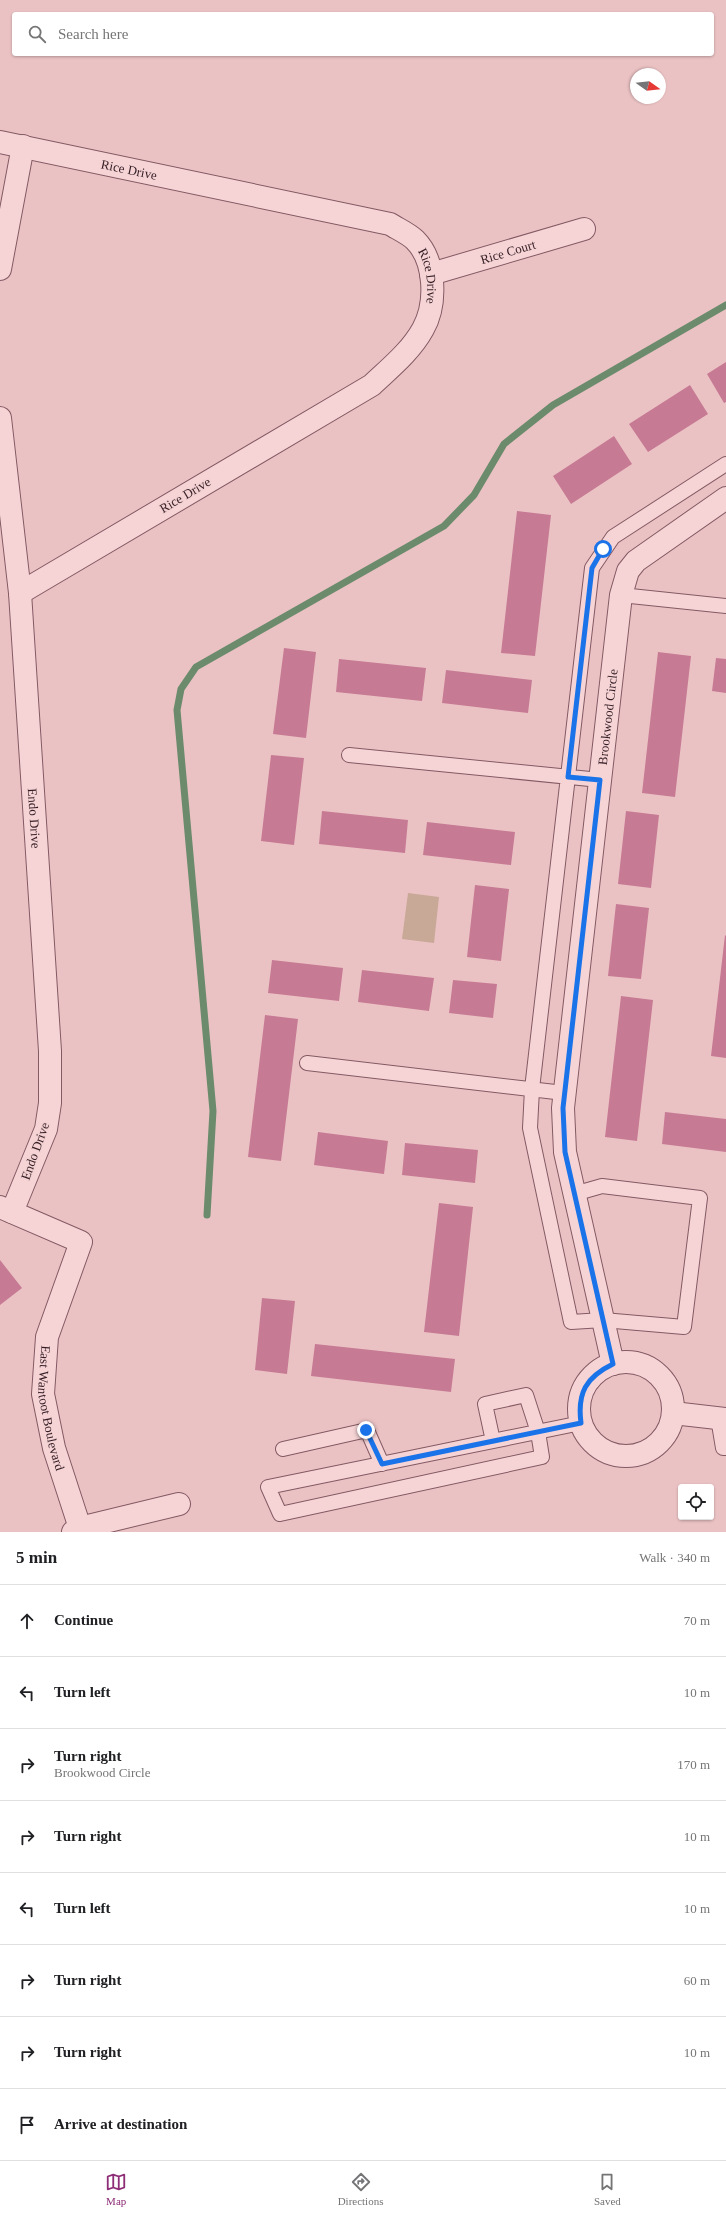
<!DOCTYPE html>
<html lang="en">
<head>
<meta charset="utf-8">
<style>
  body { margin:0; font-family:Georgia,serif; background:#f2f2f2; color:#202124 }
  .controls { position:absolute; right:12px; bottom:12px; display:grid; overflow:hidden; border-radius:4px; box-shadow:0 1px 3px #0004 }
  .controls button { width:36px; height:36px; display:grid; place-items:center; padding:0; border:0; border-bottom:1px solid #e0e0e0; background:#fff; color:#202124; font:20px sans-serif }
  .compass { position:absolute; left:630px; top:68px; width:36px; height:36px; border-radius:50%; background:#fff; box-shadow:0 1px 3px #0004; rotate:105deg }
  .stop { position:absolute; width:12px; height:12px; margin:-9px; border:3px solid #1a73e8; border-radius:50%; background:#fff }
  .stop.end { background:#1a73e8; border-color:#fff; box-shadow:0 1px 4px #0008 }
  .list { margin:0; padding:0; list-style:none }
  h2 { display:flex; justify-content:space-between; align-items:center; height:52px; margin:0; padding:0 16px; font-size:17px }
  h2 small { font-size:13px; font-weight:400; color:#757577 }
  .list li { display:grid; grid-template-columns:26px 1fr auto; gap:12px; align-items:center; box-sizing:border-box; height:72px; padding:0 16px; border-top:1px solid #e0e0e0 }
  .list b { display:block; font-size:15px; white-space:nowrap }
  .list p { margin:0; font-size:13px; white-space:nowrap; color:#757577 }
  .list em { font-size:13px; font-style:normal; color:#757577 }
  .icon { flex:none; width:22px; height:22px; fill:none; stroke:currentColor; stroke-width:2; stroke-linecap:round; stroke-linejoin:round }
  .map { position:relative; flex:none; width:726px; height:1532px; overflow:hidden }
  .search { position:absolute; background:#fff; box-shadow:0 1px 3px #0004; left:12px; right:12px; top:12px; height:44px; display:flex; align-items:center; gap:10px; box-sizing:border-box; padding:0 14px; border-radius:4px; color:#757577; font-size:15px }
  .sheet { height:628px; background:#fff }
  nav { display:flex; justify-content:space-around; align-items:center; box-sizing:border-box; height:56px; border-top:1px solid #e0e0e0; background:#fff; font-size:11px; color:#757577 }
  nav a { display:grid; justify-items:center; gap:2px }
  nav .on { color:#8e2e77 }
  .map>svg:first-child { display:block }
  .green { fill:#c8a896 }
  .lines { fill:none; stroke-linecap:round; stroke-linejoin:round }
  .stream { stroke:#6c8b6c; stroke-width:7 }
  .building { fill:#c77a94 }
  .lane-casing { stroke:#835a63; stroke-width:16 }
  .street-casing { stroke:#835a63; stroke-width:24 }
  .lane { stroke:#f6d4d6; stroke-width:14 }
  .street { stroke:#f6d4d6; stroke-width:22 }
  .route { stroke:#1a73e8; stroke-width:5 }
  .labels { text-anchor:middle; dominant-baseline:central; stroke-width:3; stroke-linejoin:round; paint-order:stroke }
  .street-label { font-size:13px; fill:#341e24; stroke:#f3d1d2 }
</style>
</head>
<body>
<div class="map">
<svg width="726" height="1532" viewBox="0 0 726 1532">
  <rect width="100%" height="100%" fill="#ebc2c4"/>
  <path class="green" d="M408 893 439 897 434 943 402 939Z"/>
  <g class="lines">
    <path class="stream" d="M207 1215 213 1111 177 710 181 689 196 667 444 526 474 495 504 444 553 405 726 305"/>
  </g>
  <path class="building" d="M726 362V402L724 403 707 374Z
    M690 385 708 414 648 452 629 424Z
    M614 436 632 464 571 504 553 476Z
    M517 511 551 515 535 656 501 653Z
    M284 648 316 652 306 738 273 734Z
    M658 652 691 656 675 797 642 793Z
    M716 658 726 659V693L712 691Z
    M339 659 426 668 422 701 336 692Z
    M446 670 532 680 528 713 442 703Z
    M271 755 304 758 294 845 261 841Z
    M322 811 408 820 405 853 319 844Z
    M626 811 659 815 651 888 618 884Z
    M427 822 515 832 511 865 423 855Z
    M475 885 509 889 501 961 467 957Z
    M616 904 649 908 641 979 608 976Z
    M725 935 726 936V1058L711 1056Z
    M272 960 343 968 339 1001 268 993Z
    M362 970 434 978 429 1011 358 1002Z
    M453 980 497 984 493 1018 449 1013Z
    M621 996 653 1000 637 1141 605 1137Z
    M265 1015 298 1019 281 1161 248 1157Z
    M665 1112 726 1119V1152L662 1144Z
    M318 1132 388 1141 384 1174 314 1165Z
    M405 1143 478 1150 475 1183 402 1175Z
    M439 1203 473 1207 459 1336 424 1332Z
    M0 1260 22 1288 0 1305Z
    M262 1298 295 1301 287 1374 255 1370Z
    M315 1344 455 1359 451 1392 311 1376Z"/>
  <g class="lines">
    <defs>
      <path id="lane" d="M621 595 726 606
        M349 755 600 780
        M307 1063 564 1093
        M574 1194 602 1186 700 1198 684 1327 603 1320 571 1322 530 1128 532 1089 592 568 613 537 726 464
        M718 1418 723 1448H726
        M493 1441 485 1404 526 1395 538 1432 542 1457 280 1514 268 1487C372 1466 477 1444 581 1423
        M283 1449 367 1430 382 1464"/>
      <g id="street">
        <path id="s1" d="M0 142 390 224C398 229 409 234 415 240 436 261 437 304 423 329 411 351 390 368 372 385L20 593"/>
        <path d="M0 269 23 146"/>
        <path id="s2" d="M431 274 584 229"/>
        <path id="s3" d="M0 418 20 593 50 1051V1103L46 1129 12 1212"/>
        <path id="s4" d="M0 1207 81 1242 47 1337 43 1394 54 1448 80 1528"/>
        <circle cx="626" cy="1409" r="47"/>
        <path id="s5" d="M613 1364 565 1152 563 1108 621 595 628 571 636 561 726 498"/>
        <path d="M673 1413 726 1419"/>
        <path d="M73 1532 80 1528 179 1504"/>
      </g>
    </defs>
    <use href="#lane" class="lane-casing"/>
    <use href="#street" class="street-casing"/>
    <use href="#lane" class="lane"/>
    <use href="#street" class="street"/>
  </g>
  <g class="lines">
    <path class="route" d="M366 1430 382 1464 581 1423C577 1393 586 1377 613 1364L565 1152 563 1108 600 780 568 777 592 568 603 549"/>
  </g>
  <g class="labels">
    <g class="street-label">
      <text stroke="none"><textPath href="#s1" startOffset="132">Rice Drive</textPath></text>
      <text stroke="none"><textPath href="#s2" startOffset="80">Rice Court</textPath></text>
      <text stroke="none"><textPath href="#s1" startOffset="468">Rice Drive</textPath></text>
      <text transform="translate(185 495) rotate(-31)">Rice Drive</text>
      <text stroke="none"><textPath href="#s5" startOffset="655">Brookwood Circle</textPath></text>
      <text stroke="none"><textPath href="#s3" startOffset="402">Endo Drive</textPath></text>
      <text transform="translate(35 1151) rotate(-70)">Endo Drive</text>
      <text stroke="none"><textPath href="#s4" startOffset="261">East Wantoot Boulevard</textPath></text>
    </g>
  </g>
</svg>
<div class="controls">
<button><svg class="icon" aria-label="locate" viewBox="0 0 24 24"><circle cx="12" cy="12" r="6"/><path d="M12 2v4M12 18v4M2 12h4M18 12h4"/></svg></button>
</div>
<svg class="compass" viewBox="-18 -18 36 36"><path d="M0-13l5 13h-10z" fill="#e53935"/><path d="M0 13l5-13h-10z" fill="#757577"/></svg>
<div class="stop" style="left:603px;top:549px"></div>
<div class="stop end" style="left:366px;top:1430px"></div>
<div class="search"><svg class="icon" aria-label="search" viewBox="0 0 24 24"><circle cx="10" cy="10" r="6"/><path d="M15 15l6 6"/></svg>Search here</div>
</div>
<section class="sheet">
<h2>5 min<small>Walk · 340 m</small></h2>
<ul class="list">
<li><svg class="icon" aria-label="ahead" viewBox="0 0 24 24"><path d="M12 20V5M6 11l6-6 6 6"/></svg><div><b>Continue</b></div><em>70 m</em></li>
<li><svg class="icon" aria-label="left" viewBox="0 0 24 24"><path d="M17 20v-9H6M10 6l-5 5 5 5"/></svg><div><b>Turn left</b></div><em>10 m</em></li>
<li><svg class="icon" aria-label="right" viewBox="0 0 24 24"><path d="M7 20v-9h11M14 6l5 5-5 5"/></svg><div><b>Turn right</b><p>Brookwood Circle</p></div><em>170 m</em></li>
<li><svg class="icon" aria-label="right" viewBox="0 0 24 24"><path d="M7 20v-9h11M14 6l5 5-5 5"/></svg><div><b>Turn right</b></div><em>10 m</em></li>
<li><svg class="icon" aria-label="left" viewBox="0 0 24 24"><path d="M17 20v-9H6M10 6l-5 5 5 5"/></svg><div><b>Turn left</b></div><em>10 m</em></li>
<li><svg class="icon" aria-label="right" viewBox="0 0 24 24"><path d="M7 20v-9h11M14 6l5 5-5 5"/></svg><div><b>Turn right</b></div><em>60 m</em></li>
<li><svg class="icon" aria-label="right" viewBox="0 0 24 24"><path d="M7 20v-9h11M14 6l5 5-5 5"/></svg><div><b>Turn right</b></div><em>10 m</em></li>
<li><svg class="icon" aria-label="arrive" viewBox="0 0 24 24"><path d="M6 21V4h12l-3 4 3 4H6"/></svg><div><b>Arrive at destination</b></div></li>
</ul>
</section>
<nav>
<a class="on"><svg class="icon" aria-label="map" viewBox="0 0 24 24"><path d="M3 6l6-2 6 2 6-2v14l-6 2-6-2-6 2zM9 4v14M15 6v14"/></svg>Map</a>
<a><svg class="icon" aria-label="directions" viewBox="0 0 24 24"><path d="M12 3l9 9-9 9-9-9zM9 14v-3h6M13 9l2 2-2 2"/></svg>Directions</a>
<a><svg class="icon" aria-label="saved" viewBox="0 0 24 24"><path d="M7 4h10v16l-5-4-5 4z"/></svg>Saved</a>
</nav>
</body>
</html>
